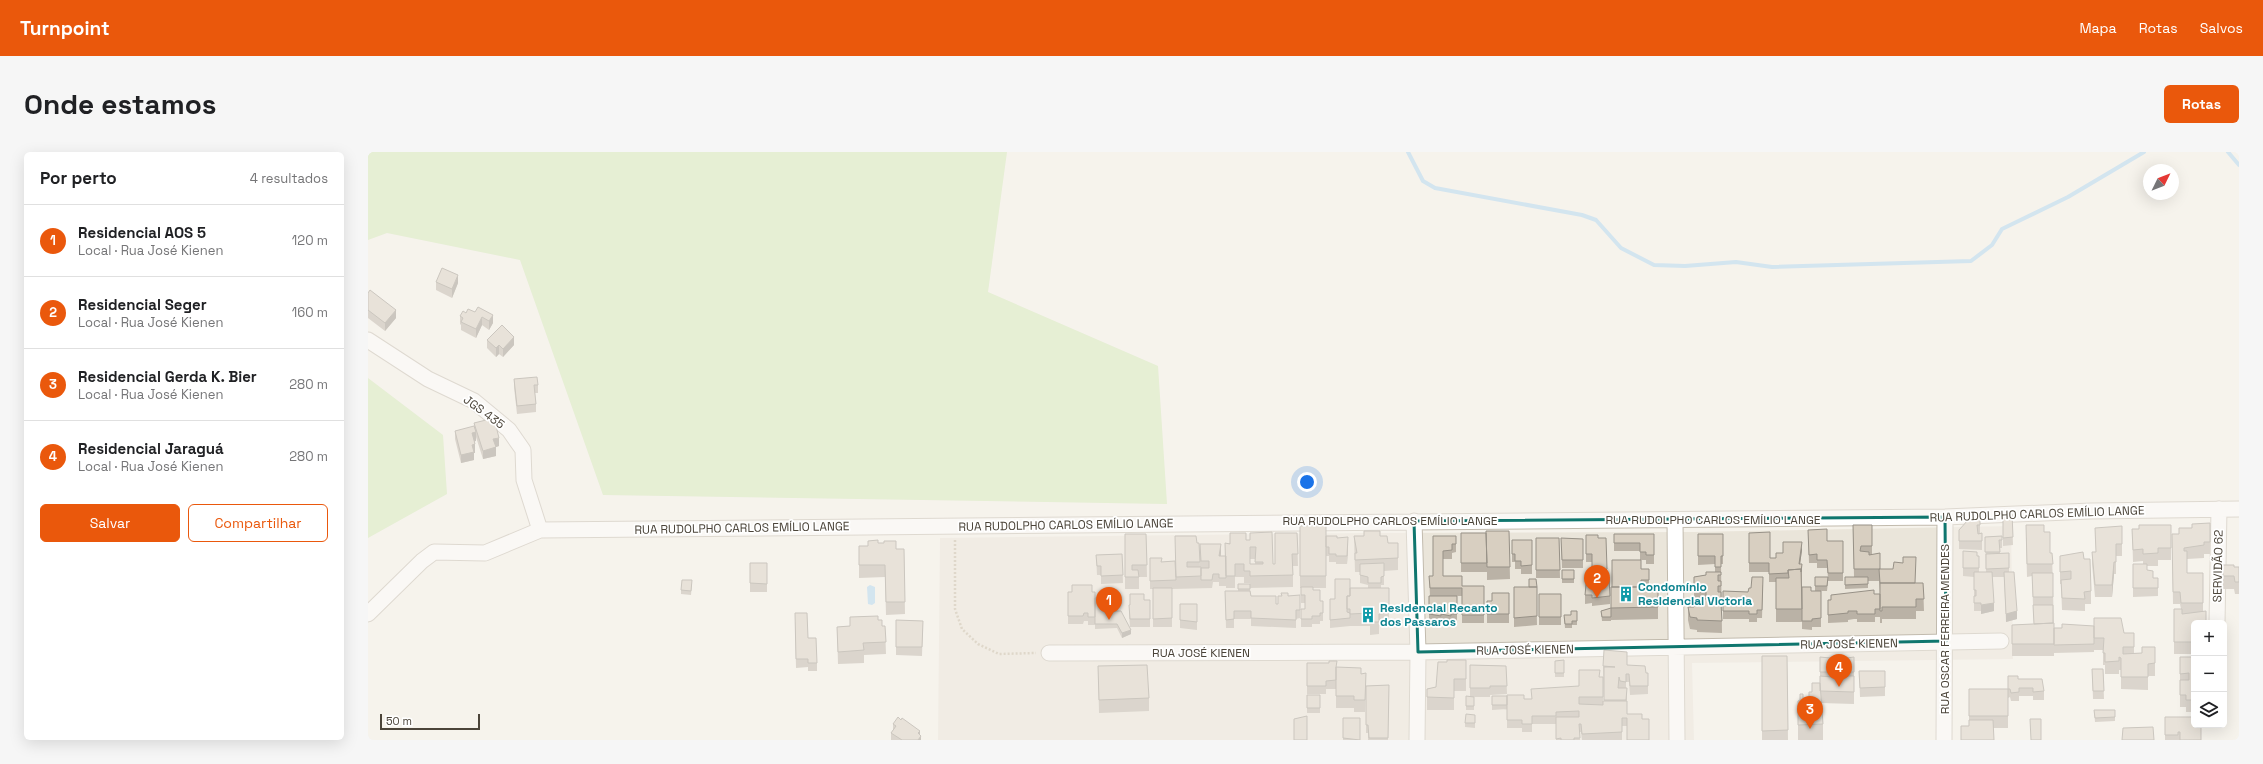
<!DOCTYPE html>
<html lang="pt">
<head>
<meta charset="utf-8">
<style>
  body { margin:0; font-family:"Space Grotesk",sans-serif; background:#f6f6f6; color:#202124 }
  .controls { position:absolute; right:12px; bottom:12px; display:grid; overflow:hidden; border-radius:6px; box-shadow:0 4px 16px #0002 }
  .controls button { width:36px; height:36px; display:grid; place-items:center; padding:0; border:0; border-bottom:1px solid #e0e0e0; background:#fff; color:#202124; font:20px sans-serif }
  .compass { position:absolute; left:1775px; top:12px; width:36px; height:36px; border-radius:50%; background:#fff; box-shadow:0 4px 16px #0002; rotate:47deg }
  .scale { position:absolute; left:12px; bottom:10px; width:100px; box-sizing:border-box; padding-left:4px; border:2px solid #4b4439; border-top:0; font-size:11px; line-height:14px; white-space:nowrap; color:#4b4439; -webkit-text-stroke:3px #fff; paint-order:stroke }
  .you { position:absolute; left:939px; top:330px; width:14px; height:14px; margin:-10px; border:3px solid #fff; border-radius:50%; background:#1a73e8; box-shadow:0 0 0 6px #1a73e833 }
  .badge { display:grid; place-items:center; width:26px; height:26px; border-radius:50%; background:#ea580c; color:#fff; font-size:13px; font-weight:700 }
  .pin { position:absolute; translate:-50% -33px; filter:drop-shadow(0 1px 2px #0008) }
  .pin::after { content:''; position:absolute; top:21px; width:14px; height:12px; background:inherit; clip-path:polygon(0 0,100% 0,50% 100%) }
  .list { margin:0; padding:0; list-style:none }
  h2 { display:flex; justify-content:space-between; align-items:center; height:52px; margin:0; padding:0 16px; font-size:17px }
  h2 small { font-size:13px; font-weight:400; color:#757577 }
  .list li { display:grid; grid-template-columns:26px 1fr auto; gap:12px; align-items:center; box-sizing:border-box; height:72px; padding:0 16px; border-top:1px solid #e0e0e0 }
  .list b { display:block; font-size:15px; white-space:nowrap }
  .list p { margin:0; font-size:13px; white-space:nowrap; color:#757577 }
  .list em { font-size:13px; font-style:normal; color:#757577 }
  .actions { display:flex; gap:8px; padding:12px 16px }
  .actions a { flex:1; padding:9px 0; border:1px solid #ea580c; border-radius:6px; text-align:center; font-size:14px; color:#ea580c }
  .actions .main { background:#ea580c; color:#fff }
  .icon { flex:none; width:22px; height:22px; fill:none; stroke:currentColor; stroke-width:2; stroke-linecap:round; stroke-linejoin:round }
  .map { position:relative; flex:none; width:1871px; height:588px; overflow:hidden; border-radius:6px }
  header { display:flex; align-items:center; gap:24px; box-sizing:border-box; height:56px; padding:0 20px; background:#ea580c; color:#fff }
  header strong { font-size:19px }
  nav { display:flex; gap:22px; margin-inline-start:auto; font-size:14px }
  .intro { display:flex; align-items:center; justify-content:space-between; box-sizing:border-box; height:96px; padding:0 24px }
  h1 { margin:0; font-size:28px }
  .button { padding:10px 18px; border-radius:6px; background:#ea580c; color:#fff; font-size:14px; font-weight:700 }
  main { display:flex; gap:24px; padding:0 24px }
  aside { flex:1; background:#fff; border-radius:6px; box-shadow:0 4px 16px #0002 }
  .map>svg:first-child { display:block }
  .residential { fill:#eae5da }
  .green { fill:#d2eab5 }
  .water { fill:#a9d4f2 }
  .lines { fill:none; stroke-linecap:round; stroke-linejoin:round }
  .stream { stroke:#a9d4f2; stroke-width:4 }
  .minor-casing { stroke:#c2bbae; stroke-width:17 }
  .path { stroke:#c4b79f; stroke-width:2.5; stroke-dasharray:2 2; stroke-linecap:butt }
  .minor { stroke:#fff; stroke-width:15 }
  .wall { fill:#bab2a6; fill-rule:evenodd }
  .shaded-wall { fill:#979187 }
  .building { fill:#d8cfc1; stroke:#979187; fill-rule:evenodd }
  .marked { fill:none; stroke:#0f766e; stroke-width:3; stroke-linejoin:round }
  .labels { text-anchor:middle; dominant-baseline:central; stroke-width:3.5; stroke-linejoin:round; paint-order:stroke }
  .street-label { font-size:12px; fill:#4b4439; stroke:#fff }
  .culture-label { font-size:12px; font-weight:bold; fill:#0d838f; stroke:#fff; text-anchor:start }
</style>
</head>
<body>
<header>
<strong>Turnpoint</strong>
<nav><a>Mapa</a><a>Rotas</a><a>Salvos</a></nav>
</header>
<div class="intro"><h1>Onde estamos</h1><a class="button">Rotas</a></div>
<main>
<aside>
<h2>Por perto<small>4 resultados</small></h2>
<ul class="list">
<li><span class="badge">1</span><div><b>Residencial AOS 5</b><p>Local · Rua José Kienen</p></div><em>120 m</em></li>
<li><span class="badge">2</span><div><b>Residencial Seger</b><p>Local · Rua José Kienen</p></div><em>160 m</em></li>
<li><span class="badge">3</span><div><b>Residencial Gerda K. Bier</b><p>Local · Rua José Kienen</p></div><em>280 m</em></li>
<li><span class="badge">4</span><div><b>Residencial Jaraguá</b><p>Local · Rua José Kienen</p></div><em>280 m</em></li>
</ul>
<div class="actions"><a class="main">Salvar</a><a>Compartilhar</a></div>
</aside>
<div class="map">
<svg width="1871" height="588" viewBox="0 0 1871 588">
  <rect width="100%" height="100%" fill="#f6f3ec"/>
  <path class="residential" d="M1643 374 1645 507 1324 511 1326 588H570L572 386 994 381 1326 380Z"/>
  <path class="green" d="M0 0H639L620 140 790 214 799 352 235 343 152 108 19 81 0 88Z
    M0 226 75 283 79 342 0 386Z"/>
  <path class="water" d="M502 433 507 435V451L504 453 500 452 499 435Z"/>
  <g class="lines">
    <path class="stream" d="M1040 0 1055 29 1067 36 1214 63 1228 68 1253 96 1286 113 1317 114 1368 110 1404 115 1603 109 1624 93 1634 77 1700 45 1776 0
      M1860 0 1871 13"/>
    <defs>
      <path id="minor" d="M0 188 60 227 106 249 141 278 155 298 156 328 172 378
        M1307 368 1309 588
        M1046 369 1050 500 1049 588
        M0 462 54 409 66 400 117 401 172 378 1577 365 1723 359 1871 357
        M1849 471 1851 357
        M681 501 1050 500 1633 489
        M1576 588 1577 365"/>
    </defs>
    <use href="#minor" class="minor-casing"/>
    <path class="path" d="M587 388V457L594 477 610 492 631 502 668 501"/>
    <use href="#minor" class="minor"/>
  </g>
  <path class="wall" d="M68 130 90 131 84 146 68 138Z
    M0 141 28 166 17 179 0 166Z
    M100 157 125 171 121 178 114 173 108 186 93 178V173L92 172V164L98 161Z
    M119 188 146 193 135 205 131 202 128 205 119 196Z
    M146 227 170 233V241H167L168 252V260L149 262 146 235Z
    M106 271 131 294 128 295V304L115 307 108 285V289H107V301H106V308L93 311 87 287V279L106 275Z
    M1644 362 1645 393 1635 394V363Z
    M1612 367V381H1609H1614V398L1591 397V378Z
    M1842 371V402H1836V406L1819 407V421H1835V460L1838 471H1826V492H1824V502H1806V457H1813L1812 452H1805L1804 382H1811L1824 376Z
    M958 373V436H945V438L952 449H955V469H952V472H944V475H933V457H937V451H933V436H932V374Z
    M1485 373H1504V403L1512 417 1548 431H1555L1556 459H1548V467H1514V471H1512V459V465H1507V470H1489V467H1486L1480 468V470L1460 471V448L1506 442H1512L1511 429H1500V436L1477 437V425H1486Z
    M1803 373V408H1790V414H1779V418L1785 426H1790V444L1765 445V412H1775V409L1765 410 1764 377H1771Z
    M1727 376 1754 392V404H1748V422H1746L1744 445H1727L1724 412V400H1728Z
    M1440 378 1459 389H1475V429H1460L1459 439H1453V475H1444V478L1434 477V435L1443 439H1447V425H1460L1459 416H1449V411H1441Z
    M1141 379 1142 427 1119 428V417V420H1093V381H1118Z
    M1676 380 1682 401H1684L1686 476 1756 481H1766V501H1774L1787 495V524H1780V538L1753 537V518H1751V522H1737V513H1735V498H1726V497V500L1686 501V504H1644V473L1666 472 1665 453 1664 424 1659 425 1658 386Z
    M929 381 930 414H925V435L882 436 883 444 908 452H910L920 444 932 443V466L928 467V476L883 474V467H866V476H858L857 439H870V432H882V431H876V425H867V436H858V433V434H851V430H845L844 436 804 437V475H785V437H782V406L793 410 807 409 829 391H831L832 415V392L853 401V404H857V391H862L882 388 905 412H907ZM882 407H887V412H882Z
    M1381 381 1402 406H1408L1415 401 1434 398 1432 412H1434V470H1408V430H1401V420H1381Z
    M757 382H778L779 425H771V437H757Z
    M1246 382H1286V412H1278V408H1273V417H1281V435H1290V467L1243 468V469H1234L1233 459 1243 456 1272 408V399H1246Z
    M1330 382H1355V412H1353L1354 481 1329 480V478L1322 477 1320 468V455H1326V425L1338 423 1347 420V412L1330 413Z
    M1218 383 1230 386 1239 425 1238 427 1242 444V452L1224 454V451L1217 452V443L1224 423V410H1218Z
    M958 384 969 386 980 393 979 412H968V410H961V404H958Z
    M986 384H1012L1020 391H1030V418L1016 419V433H1013V436H1021V474H1011V482L1002 483V474H982L962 476V447H967L982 439 1000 436V433L992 431V420H987Z
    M1065 384H1088V400L1084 401V407H1075V424L1094 434H1116V471H1094V444H1062L1061 424H1065Z
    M1634 384V396H1632V402L1641 401V420L1649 467 1638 470 1636 425H1624L1626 459 1613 462V459H1606V425L1595 424V416L1609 404H1611V420H1618L1617 385Z
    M1168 386H1191L1192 426H1168Z
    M1193 386 1215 387V416H1194Z
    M1144 388 1164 396V422H1153V417H1147V410H1144Z
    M510 391 528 397H536L537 462 518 463 517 425 491 426V394H500Z
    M754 402 755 431 733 432V423H729L728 403Z
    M1692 404 1716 407 1723 439V452H1717V459L1694 458 1693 432H1692Z
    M382 411H399V440H382Z
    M1855 413 1866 415H1871V442H1867L1866 437H1855Z
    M1194 418H1206V431H1194Z
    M1168 427 1169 473 1146 475V435H1161Z
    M324 432 323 443 313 442V438Z
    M1395 433 1394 466H1389V470H1381V467H1355V439L1380 440 1383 436Z
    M700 440H727V473H720V469H716L715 472H700Z
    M1141 441V471H1119V449H1124Z
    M1171 442H1193V473H1171Z
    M1061 444H1089V470H1083V472L1073 470V472L1061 470Z
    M727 446 745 459 763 482 754 486 749 476 727 477Z
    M776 448H782V475H762L761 462V453Z
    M812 452H829V478L812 476Z
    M1209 459V473H1204V476H1197L1196 463H1203Z
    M482 465 510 468 514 474H517L518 502 496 503V511L470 512 469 475 482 474Z
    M528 468 555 469 554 504 528 503Z
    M427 470 440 486 449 511V519H440V515L428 516Z
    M1394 504H1419L1420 588H1394Z
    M1452 505 1472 507 1486 505V552L1453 551 1455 572V588H1430V549L1441 546 1444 540 1452 534Z
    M1826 505V560H1818V555H1812V517Z
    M1098 508V539H1086V558H1059V537L1068 535 1079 510Z
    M1196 508V525H1187V509Z
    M939 511 969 515 993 522 998 521 997 560H986V556H968V536V537H958V542H939Z
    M1102 513 1138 514 1139 542 1122 543V545H1104H1106V558H1098V544L1102 545Z
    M1259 513 1278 521H1280V542L1262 543 1261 530H1258V536L1259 545V574H1254V588H1214L1213 580H1211L1212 588H1188V572H1164V580H1154V576H1139V543L1156 547H1164L1211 534 1231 525H1235V553L1236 549 1235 514Z
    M730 514 781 546V559L731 561Z
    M1724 517H1735L1736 547H1725Z
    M1491 519H1517V544L1492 545Z
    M1650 527 1676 539V548H1665V544H1651V549H1643L1642 545 1640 546V576H1626L1601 574V537H1640Z
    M1021 533 1020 588H1000V581H998V534Z
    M939 543H952V561H939Z
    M1124 544H1139V557L1124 558Z
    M1726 558H1747V569L1727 570Z
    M1797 565 1833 588H1797Z
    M975 566 992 588H975Z
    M1107 567V576L1097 575V571Z
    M525 572 552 583 553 588H523V581L525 578Z"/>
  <path class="shaded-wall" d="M90 123V131L84 146V137Z
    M28 158V166L17 179V171Z
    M125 163V171L121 178V169Z
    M114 165V173L108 186V177Z
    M146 185V193L135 205V197Z
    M131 193V202L128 205V196Z
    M108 280V289L104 290V281Z
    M131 286V294L125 296V287Z
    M107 292V301H106V308L93 311V303L104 293Z
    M128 295V304L115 307V299Z
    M980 385V393L979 412V404Z
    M1434 390V398L1431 420V412Z
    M853 392V401L851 413V404Z
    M1746 410V422L1744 445V433Z
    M1239 417V425L1237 427V419Z
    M1626 451V459L1613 462V453Z
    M1649 459V467L1638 470V462Z
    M763 478V482L754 486V481Z
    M552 579V585L553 584V588H550V581Z"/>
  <path class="building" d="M74 116 90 123 84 137 68 130Z
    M2 138 28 158 17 171 0 158V141Z
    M110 155 125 163 121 169 114 165 108 177 93 170 95 166 92 164 95 159 98 161 100 157 107 160Z
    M134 173 146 185 135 197 131 193 128 196 119 188Z
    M169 225 170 233H166L168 252 149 254 146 227Z
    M126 266 131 286 125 287 128 295 115 299 106 271Z
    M106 274 108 280 104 281 107 292 104 293 106 300 93 303 87 279Z
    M1644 362 1645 385 1635 386V363Z
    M1612 367V373H1609L1610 382 1614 381V389H1591V378L1600 368Z
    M1842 371V390H1836V393L1816 396V399H1819V421H1835V451H1813L1812 440H1805L1804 382H1811V376H1824V372Z
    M958 373V424H932V374Z
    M1485 373H1504V394H1493L1492 399 1501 400V403L1512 401V417H1486Z
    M1658 373H1676V380H1682V401H1684L1685 412H1659Z
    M1771 373H1803V396H1790V401L1775 402V397L1765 398 1764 377H1771Z
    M1754 374V392H1748V410H1746L1744 433H1727L1724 400H1728L1727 376Z
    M1459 377V389H1475V421H1460L1459 408H1449V402L1441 403 1440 378Z
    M996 379H1012V384H1019L1020 391H1030V406L987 408V401H989L986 384H996Z
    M1118 379H1141L1142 415H1119Z
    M904 380 905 412H907V381H929L930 402H924L925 423 882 424V419H876V412H867V424H858L857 391 862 392V381H878V388H882V381ZM882 395H888L887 410H895V412H882Z
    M1402 380V406H1408V401H1415V390H1434L1431 412H1434L1433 420V417L1420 418V421L1401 422V411H1381V381Z
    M1093 381H1118L1119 411H1093Z
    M757 382H778L779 413H764V418H770L771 425H757Z
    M1246 382H1286V403H1278V400H1272V391H1246Z
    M1330 382H1355V404H1353V415H1347V404H1330Z
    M1218 383H1230V386H1238L1239 417 1237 419H1224V402H1218Z
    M807 384H828L829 391H831L832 410H819V415H833V424L808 425Z
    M958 384H969V386L980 385 979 404H968V402H961V395H958Z
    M1065 384H1088V392H1084V398L1075 399V424H1094V434H1116V463H1094V436H1062L1061 424H1065Z
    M1634 384V388H1631L1632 400H1617V385Z
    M1168 386H1191L1192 418H1168Z
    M1193 386 1215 387V408H1194Z
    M510 388V391H516V389H528V397H536L537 450H518L517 413H491V394H500V389Z
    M1144 388H1164V413L1153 414V409H1147V402H1144Z
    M832 392H853L851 404H858V426H851V422H845L844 428H833V416H841V409H833Z
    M1595 399 1609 400V404H1611V416H1595Z
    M1715 400 1716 407H1722L1723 439 1716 440 1717 447 1694 446 1693 428 1703 427V419L1692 420V404Z
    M1641 401V416L1618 417V402Z
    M754 402 755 423 733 424V414H729L728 403Z
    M1535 405H1548L1547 431H1512L1511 417H1525L1526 410 1535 411Z
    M782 406H794L793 410 807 409 808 428 782 429Z
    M1244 408H1273V417H1281V428H1273V435H1244Z
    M382 411H399V432L382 431Z
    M1016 411V424L1013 425V431H1000V425L992 423V412Z
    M1765 412H1779V418L1785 419V426H1790V436H1765Z
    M1855 413H1866V415H1871V430H1867L1866 424H1855Z
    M1433 417 1434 457H1408V426H1421L1420 418Z
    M1194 418H1206V427H1194Z
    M1338 420H1353V423H1350V429H1353V434H1350V440H1353V447H1350V452H1353L1354 469 1329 468V466L1322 465 1320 455H1326V449L1338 447V440H1331V439H1326V425L1338 423Z
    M1606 420H1624L1626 451 1613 453V451H1606V444H1608V438H1606Z
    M1636 420H1646L1649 459 1638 462Z
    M1664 421H1685V445H1665Z
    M1219 423H1231L1234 427H1241L1242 444 1224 446V443H1217Z
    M1384 425H1395L1394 458H1389V462H1381V459H1355V439L1380 440 1381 436H1383Z
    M1447 425H1460L1459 434H1447Z
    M1477 425H1500V432L1477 433Z
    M967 427H982V444H979V460L982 461V466L962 468V447H967Z
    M1161 427H1168L1169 435H1161Z
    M314 428H324L323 439 313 438Z
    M1512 431H1555L1556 447H1548V455H1514V459H1512Z
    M870 432H882V437H870Z
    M704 433H724V440H727V465H720V461H716L715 464H700V440H704Z
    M933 435H945V438H952V449H955V461H952V464H944V467H933V457H937V443H933Z
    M1146 435H1169V464L1146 466Z
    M1243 435H1290V455L1243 456Z
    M1434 435H1443V439H1453V466L1444 467V469H1434Z
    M785 436H804V466L785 467Z
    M982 436H1021V461L1011 462V470H1002V461L982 462V457H979V444H982Z
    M1506 438V442H1512V457H1507V462H1489V459H1480V461L1460 463V448H1463V443Z
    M857 439H882L883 444H908V452H910V444H914L913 441H920V444L932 443V458H928V468L883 466V459H866V467L858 468Z
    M1124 441H1141V462H1119V449H1124Z
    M762 442H776V448H782V467H762L761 453H762Z
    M1171 442H1193V465H1171Z
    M1061 444H1089V462H1083V464L1073 462V464L1061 462Z
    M727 446H745V459H753L763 478 754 481 749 472H727Z
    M812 452H829V470L812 468Z
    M1665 453H1685V471L1666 472Z
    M1243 456V465H1234L1233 459Z
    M1806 457H1814V462L1838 459V471H1826V480H1824V490H1806Z
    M1203 459H1209V469H1204V472H1197L1196 463H1203Z
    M427 461H439L440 486H448L449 511H440V507H428Z
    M510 464V468H514V474H517L518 490 495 491 496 498 470 500 469 475 482 474V465Z
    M1726 466H1753L1756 481H1766V495H1755V502L1774 501V495H1787V511L1780 512V525H1753V506L1751 505V509L1737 510V501H1735L1736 486H1726Z
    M528 468 555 469 554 495H528Z
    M1686 471V492H1644V473Z
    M1694 472 1726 474V492L1686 493V476H1694Z
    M1236 498 1259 500V513L1277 514 1278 521H1280V534H1262L1261 522H1258V530L1252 529 1251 525 1250 536H1259L1258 548H1236V515H1247L1235 514Z
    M1394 504H1419L1420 578 1394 579Z
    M1452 505 1472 507 1486 505V520H1477V524H1486V540L1452 539V524L1464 525V520H1452Z
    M1812 505H1826V548H1818V543H1812V528H1821V521L1812 522Z
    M1079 508H1098V527H1086V546L1059 545V537L1068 535 1070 510H1079Z
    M1196 508V521H1187V509Z
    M961 509H969L968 515V528L958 529V534H939V511H961Z
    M779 513 781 546 731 548 730 514Z
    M1102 513 1138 514 1139 534H1122V536H1102Z
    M968 515 993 516V522L998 521 997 548H986V544H968Z
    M1724 517H1735L1736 539H1725Z
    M1211 518H1232L1231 525H1235V545H1211V552L1235 553V549H1259V562H1274V567H1281V588H1259V566H1254V580L1214 582 1213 572H1211L1212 586H1206V588H1193V586L1188 587V565H1211V559L1188 560V564H1164V572H1154V568H1139V543H1156V547H1164L1163 537 1211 534Z
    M1491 519H1517V535L1492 536Z
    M1640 524H1650V527H1674L1676 539 1665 540V536H1651V540L1643 541 1642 537H1640Z
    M1444 531H1452L1455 572 1430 573V549L1432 548V542H1435V546H1441V540H1444Z
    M1021 533 1020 586H1001L1000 573H998V534Z
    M1601 537H1640V564H1601Z
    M939 543H952V556H939Z
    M1098 544 1106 545V554H1098Z
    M1124 544H1139V553H1124Z
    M1726 558H1747V565L1727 566Z
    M1098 562 1107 563V571H1097Z
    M939 564V588H926V567Z
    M530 565 533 568 534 566 552 579 550 581 553 584 550 588H534L523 581 528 574 525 572Z
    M1797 565H1826V573H1833V588H1812V580H1810V583H1797Z
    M975 566H992V588L975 586Z
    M1662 567H1673V588H1663Z
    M1601 568H1625L1626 588H1593V574H1601Z
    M1785 575 1786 588H1754L1755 576Z"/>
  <path d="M0 0H1871V588H0ZM1577 365 1578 489 1050 500 1046 369Z" fill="#f6f3ec" fill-opacity=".55" fill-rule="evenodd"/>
  <path class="marked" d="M1577 365 1578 489 1050 500 1046 369Z"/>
  <defs>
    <symbol id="building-bare" viewBox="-9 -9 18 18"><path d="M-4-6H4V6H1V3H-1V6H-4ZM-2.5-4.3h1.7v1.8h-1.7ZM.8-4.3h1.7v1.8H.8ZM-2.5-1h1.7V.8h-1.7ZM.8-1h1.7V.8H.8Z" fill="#0f9aa8" stroke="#fff" stroke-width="2.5" paint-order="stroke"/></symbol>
  </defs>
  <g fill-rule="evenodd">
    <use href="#building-bare" x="1247" y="431" width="22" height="22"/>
    <use href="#building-bare" x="989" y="452" width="22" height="22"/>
  </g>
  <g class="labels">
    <g class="street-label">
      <text transform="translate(116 260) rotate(36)">JGS 435</text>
      <text transform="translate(1669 362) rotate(-2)">RUA RUDOLPHO CARLOS EMÍLIO LANGE</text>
      <text x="1345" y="368">RUA RUDOLPHO CARLOS EMÍLIO LANGE</text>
      <text x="1022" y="369">RUA RUDOLPHO CARLOS EMÍLIO LANGE</text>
      <text transform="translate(698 373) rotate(-1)">RUA RUDOLPHO CARLOS EMÍLIO LANGE</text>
      <text transform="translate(374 376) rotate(-1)">RUA RUDOLPHO CARLOS EMÍLIO LANGE</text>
      <text transform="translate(1850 414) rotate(-89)">SERVIDÃO 62</text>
      <text transform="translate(1577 477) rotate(-90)">RUA OSCAR FERREIRA MENDES</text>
      <text transform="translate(1481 492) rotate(-1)">RUA JOSÉ KIENEN</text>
      <text transform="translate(1157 498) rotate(-1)">RUA JOSÉ KIENEN</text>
      <text x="833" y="501">RUA JOSÉ KIENEN</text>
    </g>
    <g class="culture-label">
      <text x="1270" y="435">Condomínio<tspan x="1270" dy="14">Residencial Victoria</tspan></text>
      <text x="1012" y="456">Residencial Recanto<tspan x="1012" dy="14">dos Passaros</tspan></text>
    </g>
  </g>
</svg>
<div class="controls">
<button>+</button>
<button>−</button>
<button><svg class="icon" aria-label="layers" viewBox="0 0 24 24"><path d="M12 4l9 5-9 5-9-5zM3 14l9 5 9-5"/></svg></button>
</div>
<svg class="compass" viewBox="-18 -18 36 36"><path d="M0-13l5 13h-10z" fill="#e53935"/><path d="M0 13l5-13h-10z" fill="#757577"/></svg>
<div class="scale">50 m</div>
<div class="you"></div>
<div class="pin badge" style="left:741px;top:468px">1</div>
<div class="pin badge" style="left:1229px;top:446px">2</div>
<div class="pin badge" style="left:1442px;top:577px">3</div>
<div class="pin badge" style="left:1471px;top:535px">4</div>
</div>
</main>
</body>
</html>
